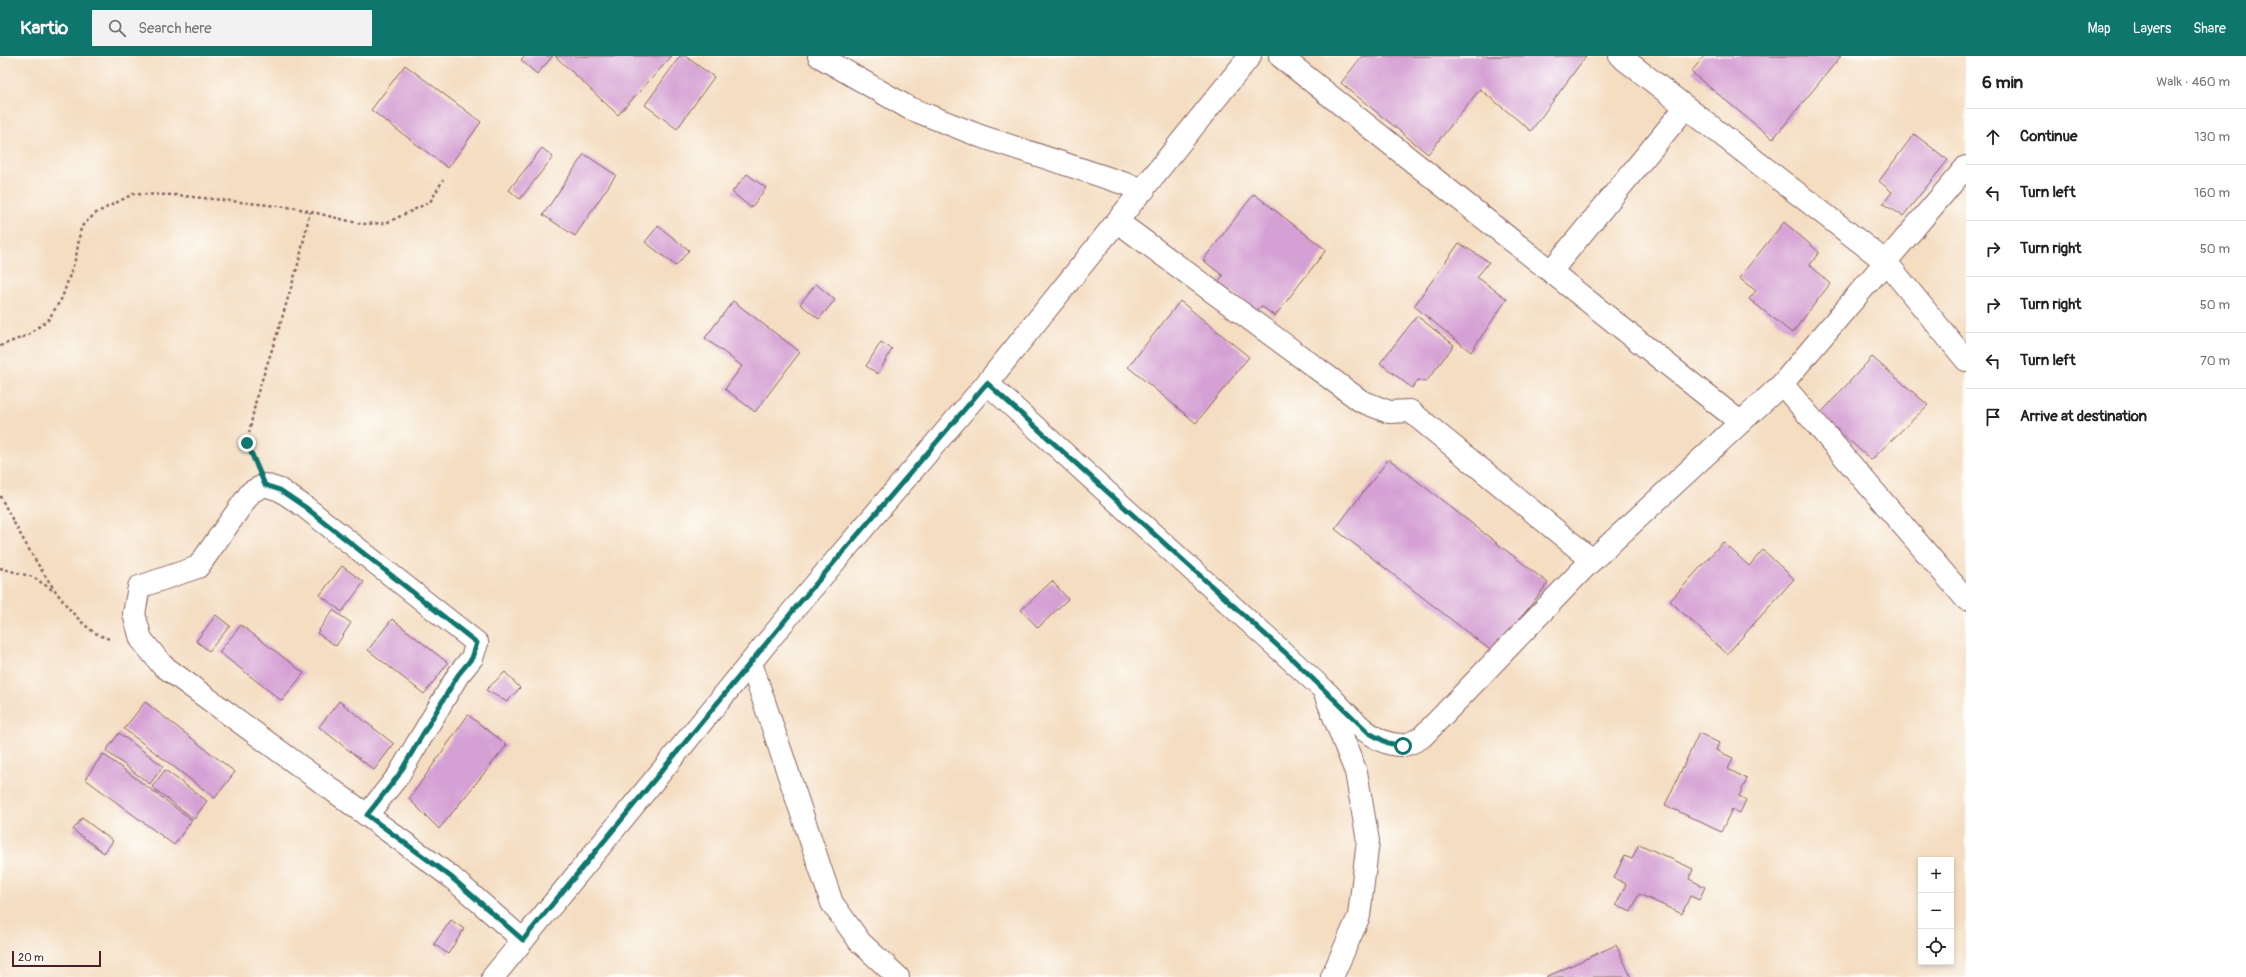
<!DOCTYPE html>
<html lang="en">
<head>
<meta charset="utf-8">
<style>
  body { margin:0; font-family:Pangolin,sans-serif; background:#f2f2f2; color:#222 }
  .controls { position:absolute; right:12px; bottom:12px; display:grid; overflow:hidden; border-radius:0px; box-shadow:0 2px 6px #0003 }
  .controls button { width:36px; height:36px; display:grid; place-items:center; padding:0; border:0; border-bottom:1px solid #e0e0e0; background:#fff; color:#222; font:20px sans-serif }
  .scale { position:absolute; left:12px; bottom:10px; width:89px; box-sizing:border-box; padding-left:4px; border:2px solid #4a1f2b; border-top:0; font-size:11px; line-height:14px; white-space:nowrap; color:#4a1f2b; -webkit-text-stroke:3px #fdfcf7; paint-order:stroke }
  .stop { position:absolute; width:12px; height:12px; margin:-9px; border:3px solid #0f766e; border-radius:50%; background:#fff }
  .stop.end { background:#0f766e; border-color:#fff; box-shadow:0 1px 4px #0008 }
  .list { margin:0; padding:0; list-style:none }
  h2 { display:flex; justify-content:space-between; align-items:center; height:52px; margin:0; padding:0 16px; font-size:17px }
  h2 small { font-size:13px; font-weight:400; color:#767676 }
  .list li { display:grid; grid-template-columns:26px 1fr auto; gap:12px; align-items:center; box-sizing:border-box; height:56px; padding:0 16px; border-top:1px solid #e0e0e0 }
  .list b { display:block; font-size:15px; white-space:nowrap }
  .list em { font-size:13px; font-style:normal; color:#767676 }
  .icon { flex:none; width:22px; height:22px; fill:none; stroke:currentColor; stroke-width:2; stroke-linecap:round; stroke-linejoin:round }
  .map { position:relative; flex:none; width:1966px; height:921px; overflow:hidden }
  header { display:flex; align-items:center; gap:24px; box-sizing:border-box; height:56px; padding:0 20px; background:#0f766e; color:#fff }
  header strong { font-size:19px }
  nav { display:flex; gap:22px; margin-inline-start:auto; font-size:14px }
  .search { width:280px; height:36px; background:#f2f2f2; display:flex; align-items:center; gap:10px; box-sizing:border-box; padding:0 14px; border-radius:0px; color:#767676; font-size:15px }
  main { display:flex }
  aside { flex:1; background:#fff }
  .map>svg:first-child { display:block }
  .building { fill:#d5a0d4 }
  .lines { fill:none; stroke-linecap:round; stroke-linejoin:round }
  .minor-casing { stroke:#866260; stroke-width:24 }
  .tertiary-casing { stroke:#866260; stroke-width:24 }
  .path { stroke:#866260; stroke-width:2.5; stroke-dasharray:3 3; stroke-linecap:butt }
  .minor { stroke:#fff; stroke-width:22 }
  .tertiary { stroke:#fff; stroke-width:22 }
  .route { stroke:#0f766e; stroke-width:5 }
</style>
</head>
<body>
<header>
<strong>Kartio</strong>
<div class="search"><svg class="icon" aria-label="search" viewBox="0 0 24 24"><circle cx="10" cy="10" r="6"/><path d="M15 15l6 6"/></svg>Search here</div>
<nav><a>Map</a><a>Layers</a><a>Share</a></nav>
</header>
<main>
<div class="map">
<svg width="1966" height="921" viewBox="0 0 1966 921">
  <rect width="100%" height="100%" fill="#fdfcf7"/>
  <filter id="ink" filterUnits="userSpaceOnUse"><feTurbulence type="fractalNoise" baseFrequency=".025" numOctaves="2"/><feDisplacementMap in="SourceGraphic" scale="8" xChannelSelector="R" yChannelSelector="G"/><feConvolveMatrix kernelMatrix="1 2 1 2 8 2 1 2 1" color-interpolation-filters="sRGB"/></filter>
  <filter id="wash" filterUnits="userSpaceOnUse"><feTurbulence type="fractalNoise" baseFrequency=".012" numOctaves="4" result="noise"/><feDisplacementMap in="SourceGraphic" scale="16" xChannelSelector="R" yChannelSelector="G"/><feGaussianBlur stdDeviation="0.9" result="paint"/><feColorMatrix in="noise" values="0 0 0 0 0 0 0 0 0 0 0 0 0 0 0 0 0 1.4 0 .05"/><feComposite in="paint" operator="in"/></filter>
  <g filter="url(#wash)">
    <rect width="100%" height="100%" fill="#f4ddc1"/>
    <g id="blocks">
      <path class="building" d="M524 0H553L537 18 521 4Z
        M555 0H672L618 59Z
        M680 0H685L714 21 677 73 645 49Z
        M1362 0H1586L1531 75 1480 33 1428 98 1341 27Z
        M1704 0H1841L1773 83 1691 16Z
        M405 9 481 66 448 112 371 54Z
        M1914 78 1948 104 1903 160 1883 148 1892 136 1879 125Z
        M542 92 553 101 520 143 509 134Z
        M584 98 616 119 575 180 543 159Z
        M747 118 766 132 751 152 732 136Z
        M1254 138 1326 194 1275 260 1261 250 1257 255 1218 225 1223 220 1203 204Z
        M1784 166 1819 196 1810 209 1830 228 1792 277 1749 243 1756 235 1739 222Z
        M658 170 689 194 676 210 645 186Z
        M1459 187 1489 206 1477 221 1507 243 1471 296 1414 250Z
        M816 228 835 244 819 263 800 248Z
        M733 245 800 296 755 356 725 333 742 310 705 282Z
        M1180 245 1249 301 1196 367 1128 311Z
        M1417 260 1454 289 1426 326 1418 324 1412 332 1380 307Z
        M881 286 892 293 878 318 866 310Z
        M1872 301 1928 349 1871 404 1820 358Z
        M1389 403 1548 527 1494 597 1335 473Z
        M1723 486 1749 510 1763 494 1794 523 1727 598 1670 545Z
        M342 510 364 526 342 556 320 539Z
        M1052 525 1068 543 1038 572 1021 554Z
        M333 554 351 567 336 590 317 577Z
        M216 559 230 570 209 595 196 585Z
        M392 563 448 607 424 638 368 594Z
        M241 569 304 617 282 645 219 596Z
        M505 616 520 632 507 646 486 634Z
        M339 645 394 688 374 714 319 671Z
        M145 646 235 716 215 742 124 673Z
        M468 659 507 689 439 773 409 743Z
        M119 677 163 710 150 728 106 695Z
        M1699 677 1719 687 1716 694 1733 702 1728 713 1747 723 1739 740 1746 744 1740 757 1732 753 1721 776 1665 749Z
        M103 698 192 764 174 789 85 723Z
        M165 714 207 745 194 763 152 731Z
        M82 762 113 785 104 797 73 774Z
        M1639 788 1693 813 1689 823 1705 831 1699 844 1690 840 1682 858 1639 838 1631 856 1616 849 1626 828 1614 822 1624 800 1632 803Z
        M451 864 464 873 448 898 434 888Z
        M1616 889 1631 921H1546Z"/>
    </g>
  </g>
  <g filter="url(#ink)">
    <use href="#blocks" fill-opacity="0" stroke="#866260" stroke-width="1"/>
    <g class="lines">
      <defs>
        <path id="minor" d="M819 0 909 52 980 80 1144 134
          M1280 0 1740 366
          M1620 0 1886 206 1966 304
          M1118 166 1361 345 1389 356 1410 355 1592 504
          M1551 215 1686 51
          M987 327 1323 633 1356 716 1368 785 1359 860 1332 921
          M1782 328 1966 543
          M751 607 832 847 860 886 898 921
          M1323 633C1344 653 1370 690 1402 689 1408 689 1417 684 1422 681L1584 512 1782 328 1966 111
          M367 759 398 720 458 619 472 602 477 587 305 451 280 434 265 429 251 436 198 511 139 531 134 558 141 583 162 609 451 821 523 884"/>
        <path id="tertiary" d="M493 921 796 551 987 327 1250 0"/>
      </defs>
      <use href="#minor" class="minor-casing"/>
      <use href="#tertiary" class="tertiary-casing"/>
      <path class="path" d="M0 290 28 279 48 264 62 242 76 201 81 171 96 157 133 138 175 139 296 152 361 168 386 167 430 146 443 124
        M255 405 247 387 257 339 279 272 299 205 310 156
        M0 440C18 474 72 582 113 583
        M0 512 33 521 54 535"/>
      <use href="#minor" class="minor"/>
      <use href="#tertiary" class="tertiary"/>
    </g>
  </g>
  <g class="lines" filter="url(#ink)">
    <path class="route" d="M247 387 265 429 280 434 305 451 477 587 472 602 458 619 398 720 367 759 451 821 523 884 796 551 987 327 1289 600 1369 677 1388 687 1403 690"/>
  </g>
</svg>
<div class="controls">
<button>+</button>
<button>−</button>
<button><svg class="icon" aria-label="locate" viewBox="0 0 24 24"><circle cx="12" cy="12" r="6"/><path d="M12 2v4M12 18v4M2 12h4M18 12h4"/></svg></button>
</div>
<div class="scale">20 m</div>
<div class="stop" style="left:1403px;top:690px"></div>
<div class="stop end" style="left:247px;top:387px"></div>
</div>
<aside>
<h2>6 min<small>Walk · 460 m</small></h2>
<ul class="list">
<li><svg class="icon" aria-label="ahead" viewBox="0 0 24 24"><path d="M12 20V5M6 11l6-6 6 6"/></svg><div><b>Continue</b></div><em>130 m</em></li>
<li><svg class="icon" aria-label="left" viewBox="0 0 24 24"><path d="M17 20v-9H6M10 6l-5 5 5 5"/></svg><div><b>Turn left</b></div><em>160 m</em></li>
<li><svg class="icon" aria-label="right" viewBox="0 0 24 24"><path d="M7 20v-9h11M14 6l5 5-5 5"/></svg><div><b>Turn right</b></div><em>50 m</em></li>
<li><svg class="icon" aria-label="right" viewBox="0 0 24 24"><path d="M7 20v-9h11M14 6l5 5-5 5"/></svg><div><b>Turn right</b></div><em>50 m</em></li>
<li><svg class="icon" aria-label="left" viewBox="0 0 24 24"><path d="M17 20v-9H6M10 6l-5 5 5 5"/></svg><div><b>Turn left</b></div><em>70 m</em></li>
<li><svg class="icon" aria-label="arrive" viewBox="0 0 24 24"><path d="M6 21V4h12l-3 4 3 4H6"/></svg><div><b>Arrive at destination</b></div></li>
</ul>
</aside>
</main>
</body>
</html>
